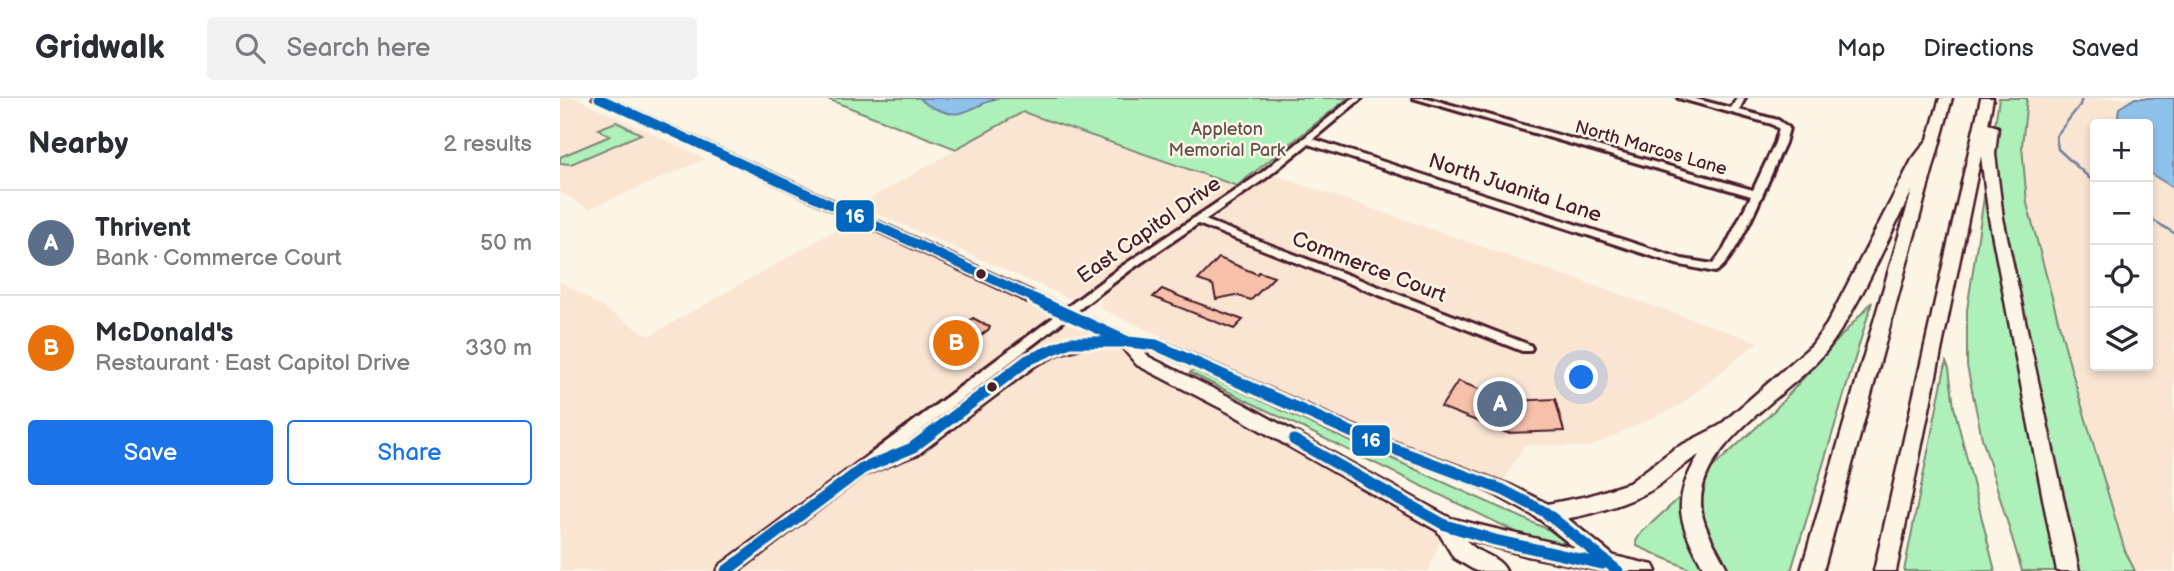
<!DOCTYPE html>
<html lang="en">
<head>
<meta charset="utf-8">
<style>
  body { margin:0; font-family:"Balsamiq Sans",sans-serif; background:#f2f2f3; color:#2b2b33 }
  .controls { position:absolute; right:21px; top:21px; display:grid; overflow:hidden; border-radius:7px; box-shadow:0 4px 10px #0003 }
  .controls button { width:63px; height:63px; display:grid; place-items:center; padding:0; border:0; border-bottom:2px solid #e1e1e2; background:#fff; color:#2b2b33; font:35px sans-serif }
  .you { position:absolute; left:1022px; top:280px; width:24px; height:24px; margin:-18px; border:5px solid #fff; border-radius:50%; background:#1a73e8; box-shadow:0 0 0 10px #1a73e833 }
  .badge { display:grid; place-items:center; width:46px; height:46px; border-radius:50%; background:#1a73e8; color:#fff; font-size:23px; font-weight:700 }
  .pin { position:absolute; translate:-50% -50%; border:4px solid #fff; box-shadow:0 2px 7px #0006 }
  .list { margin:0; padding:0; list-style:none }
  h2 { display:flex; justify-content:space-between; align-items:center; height:91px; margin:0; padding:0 28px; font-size:30px }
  h2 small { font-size:23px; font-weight:400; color:#7c7c81 }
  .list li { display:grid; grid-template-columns:46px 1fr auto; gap:21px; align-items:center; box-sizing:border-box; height:105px; padding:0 28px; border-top:2px solid #e1e1e2 }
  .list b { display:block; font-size:26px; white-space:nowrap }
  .list p { margin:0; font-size:23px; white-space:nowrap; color:#7c7c81 }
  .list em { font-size:23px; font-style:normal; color:#7c7c81 }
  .actions { display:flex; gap:14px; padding:21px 28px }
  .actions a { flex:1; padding:16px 0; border:2px solid #1a73e8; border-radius:7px; text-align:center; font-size:24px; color:#1a73e8 }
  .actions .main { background:#1a73e8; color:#fff }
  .icon { flex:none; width:38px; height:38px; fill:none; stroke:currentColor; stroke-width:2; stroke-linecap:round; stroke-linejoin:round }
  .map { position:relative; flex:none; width:1614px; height:473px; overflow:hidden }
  header { display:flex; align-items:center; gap:42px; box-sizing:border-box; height:98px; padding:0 35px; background:#fff; border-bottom:2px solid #e1e1e2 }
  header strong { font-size:33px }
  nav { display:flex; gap:38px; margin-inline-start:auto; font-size:24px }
  .search { width:490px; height:63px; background:#f2f2f3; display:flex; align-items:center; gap:18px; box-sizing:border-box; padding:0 24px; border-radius:7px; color:#7c7c81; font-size:26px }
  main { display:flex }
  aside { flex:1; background:#fff }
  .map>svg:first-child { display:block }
  .built { fill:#fae5d3; fill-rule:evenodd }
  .green { fill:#aef0ba; stroke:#7c8872; stroke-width:2 }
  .water { fill:#8ec2eb; stroke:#73819e; stroke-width:2 }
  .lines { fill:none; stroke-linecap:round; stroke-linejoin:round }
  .stream { stroke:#73819e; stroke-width:2.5 }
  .building { fill:#f7c0aa; stroke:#4a1f2b; stroke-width:2 }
  .minor-casing { stroke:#4a1f2b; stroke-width:6 }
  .major-casing { stroke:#4a1f2b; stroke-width:5 }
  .highway-casing { stroke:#4a1f2b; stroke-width:5 }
  .minor { fill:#fcf5e5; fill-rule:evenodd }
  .major { fill:#fcf5e5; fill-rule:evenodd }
  .highway { fill:#fcf5e5; fill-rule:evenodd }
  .bus-1-far1-casing { stroke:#fcf5e5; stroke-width:13 }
  .bus-1-casing { stroke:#fcf5e5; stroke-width:17 }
  .bus-1-far1 { stroke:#0065bd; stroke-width:9 }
  .bus-1 { stroke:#0065bd; stroke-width:11 }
  .bus-dot { fill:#4a1f2b; stroke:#fcf5e5; stroke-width:2.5 }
  .labels { text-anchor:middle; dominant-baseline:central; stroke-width:5; stroke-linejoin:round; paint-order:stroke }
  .far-park-label { font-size:18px; fill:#63534f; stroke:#fcf5e5 }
  .far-street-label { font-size:18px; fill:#4a1f2b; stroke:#fcf5e5 }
  .street-label { font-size:21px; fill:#4a1f2b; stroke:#fcf5e5 }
  .line-badge { stroke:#fcf5e5; stroke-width:2.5 }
  .badge-label { font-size:19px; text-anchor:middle; font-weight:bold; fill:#fff }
</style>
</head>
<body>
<header>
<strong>Gridwalk</strong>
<div class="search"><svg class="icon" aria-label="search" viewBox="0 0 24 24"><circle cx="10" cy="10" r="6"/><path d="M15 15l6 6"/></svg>Search here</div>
<nav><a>Map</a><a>Directions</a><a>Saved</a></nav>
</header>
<main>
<aside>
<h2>Nearby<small>2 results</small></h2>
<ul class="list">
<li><span class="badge" style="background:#5c6f8a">A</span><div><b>Thrivent</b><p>Bank · Commerce Court</p></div><em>50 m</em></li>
<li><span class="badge" style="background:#e8710a">B</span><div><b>McDonald's</b><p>Restaurant · East Capitol Drive</p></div><em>330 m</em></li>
</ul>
<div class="actions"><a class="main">Save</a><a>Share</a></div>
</aside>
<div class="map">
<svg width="1614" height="473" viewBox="0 0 1614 473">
  <rect width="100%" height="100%" fill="#fcf5e5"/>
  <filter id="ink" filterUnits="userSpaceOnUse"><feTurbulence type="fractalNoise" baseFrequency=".0143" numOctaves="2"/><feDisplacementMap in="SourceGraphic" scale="14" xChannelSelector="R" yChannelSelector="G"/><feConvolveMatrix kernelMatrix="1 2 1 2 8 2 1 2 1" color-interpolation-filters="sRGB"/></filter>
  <g filter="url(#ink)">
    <path class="built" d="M0 0H16L146 61 29 111 0 94Z
      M1467 0H1614V473H1575L1565 453 1511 271 1467 105 1462 48ZM1535 26H1588V268H1535Z
      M463 14 677 88 511 201 298 107Z
      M712 76 1198 244 1119 308 1029 349 965 347 939 390 660 269 614 244 540 210 541 201 563 181 608 148 639 130 801 192 810 183 656 123 657 117Z
      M297 120 568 244 583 263 885 427 869 473H0V183L89 238Z"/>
    <path class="green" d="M265 0H788L677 88 463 14 396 51Z
      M1439 0H1467L1462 48 1467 105 1511 271 1565 453 1575 473H1462L1422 340 1407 268V212Z
      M56 24 81 36 11 66 0 65V59L50 38 38 31Z
      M1312 204 1231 473H1134L1077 448 1076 443 1082 434 1211 316Z
      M1386 264 1389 270 1394 309 1435 473H1344Z
      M634 271 989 432 1019 454 1026 468 630 275Z"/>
    <path class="water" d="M360 0H438C416 6 402 23 379 12 371 9 364 6 360 0Z
      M1575 0H1614V90L1588 74V26H1557L1559 10Z"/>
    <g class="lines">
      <path class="stream" d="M1522 0 1520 7 1496 38 1498 51 1535 85
        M1588 119 1614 135"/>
    </g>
    <path class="building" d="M659 160 697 176 699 174 714 179 691 202 676 197 656 201 653 187 638 182Z
      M602 191 621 199 683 222 674 231 593 199Z
      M413 220 430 229 428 232 392 258 376 250Z
      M898 283 950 303 995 301 1004 333 947 335 881 309Z"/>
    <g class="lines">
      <defs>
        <path id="minor" d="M793 0H802L753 41 1122 161 1153 166 1164 151 1191 98 853 0H867L1193 92 1215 45 1219 31 1212 26 1118 0H1132L1171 10 1177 0H1185L1179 12 1218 22 1229 30 1225 45C1213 70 1178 164 1155 174L1116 166 748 46 706 80 645 122 970 247 972 250 970 253H962L638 126 569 173 178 473H158L160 468 561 169 700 76Z"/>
        <path id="major" d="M33 0H48L571 239 602 243 808 334 950 387 992 408 1054 458 1093 467 1096 473H1043L968 458 878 433 672 316 577 267 560 247 524 249 501 255 476 267 358 356 302 378 296 376 293 371 296 366C312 360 330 355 346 346 410 308 459 239 541 238ZM582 251 593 252 796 344 907 384 936 397 978 420 1015 450 890 420 684 306 589 259Z"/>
        <path id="highway" d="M1380 0H1392L1263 473H1241L1352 93C1325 145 1302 205 1267 252 1232 298 1125 350 1143 420 1148 439 1160 455 1168 473H1145C1120 425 1109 406 1139 357 1119 368 1103 388 1082 397 1060 408 1000 428 977 420L974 414 977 408 1028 398 1069 385 1114 351 1159 328 1252 247 1267 226 1352 62 1368 41Z
          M1421 0H1433L1428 26 1438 29 1435 56 1443 120 1519 473H1497L1429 120 1421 58 1336 473H1314Z
          M885 418C899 423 900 438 911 447 922 457 940 459 946 473H916L894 460 874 427 877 421Z"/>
      </defs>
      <use href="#minor" class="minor-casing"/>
      <use href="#major" class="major-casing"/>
      <use href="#highway" class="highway-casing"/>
      <use href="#minor" class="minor"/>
      <use href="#major" class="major"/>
      <use href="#highway" class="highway"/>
      <defs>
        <path id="bus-1-far1" d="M39 0 478 202"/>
        <path id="bus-1" d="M474 201 568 244 596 247 802 339 943 392 985 414 1058 473
          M734 342 885 427 935 442 1042 466
          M166 473 302 371 352 350 468 262 510 244H562"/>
      </defs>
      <use href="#bus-1-far1" class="bus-1-far1-casing"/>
      <use href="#bus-1" class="bus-1-casing"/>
      <use href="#bus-1-far1" class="bus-1-far1"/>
      <use href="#bus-1" class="bus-1"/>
    </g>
  </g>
  <g class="bus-dot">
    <circle cx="421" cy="176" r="6"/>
    <circle cx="432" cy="289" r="6"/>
  </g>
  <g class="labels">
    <g class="far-park-label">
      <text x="667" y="31">Appleton<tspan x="667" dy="21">Memorial Park</tspan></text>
    </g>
    <g class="far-street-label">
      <text transform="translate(1091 50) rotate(16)">North Marcos Lane</text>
    </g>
    <g class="street-label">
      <text transform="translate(955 90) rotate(18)">North Juanita Lane</text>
      <text transform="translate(589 132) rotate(-35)">East Capitol Drive</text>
      <text transform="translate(809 169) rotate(21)">Commerce Court</text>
    </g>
  </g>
  <g class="line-badge">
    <rect x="275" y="101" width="40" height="34" rx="7" fill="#0065bd"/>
    <rect x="791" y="326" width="40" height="33" rx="7" fill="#0065bd"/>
  </g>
  <g class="badge-label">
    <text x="295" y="125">16</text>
    <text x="811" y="349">16</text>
  </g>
</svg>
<div class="controls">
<button>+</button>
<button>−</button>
<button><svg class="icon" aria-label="locate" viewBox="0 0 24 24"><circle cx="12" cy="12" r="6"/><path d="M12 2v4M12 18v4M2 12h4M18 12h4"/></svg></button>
<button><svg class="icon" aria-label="layers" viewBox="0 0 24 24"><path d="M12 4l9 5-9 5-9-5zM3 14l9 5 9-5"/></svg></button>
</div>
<div class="you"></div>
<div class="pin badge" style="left:940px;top:306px;background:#5c6f8a">A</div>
<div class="pin badge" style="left:396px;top:245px;background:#e8710a">B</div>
</div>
</main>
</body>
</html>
